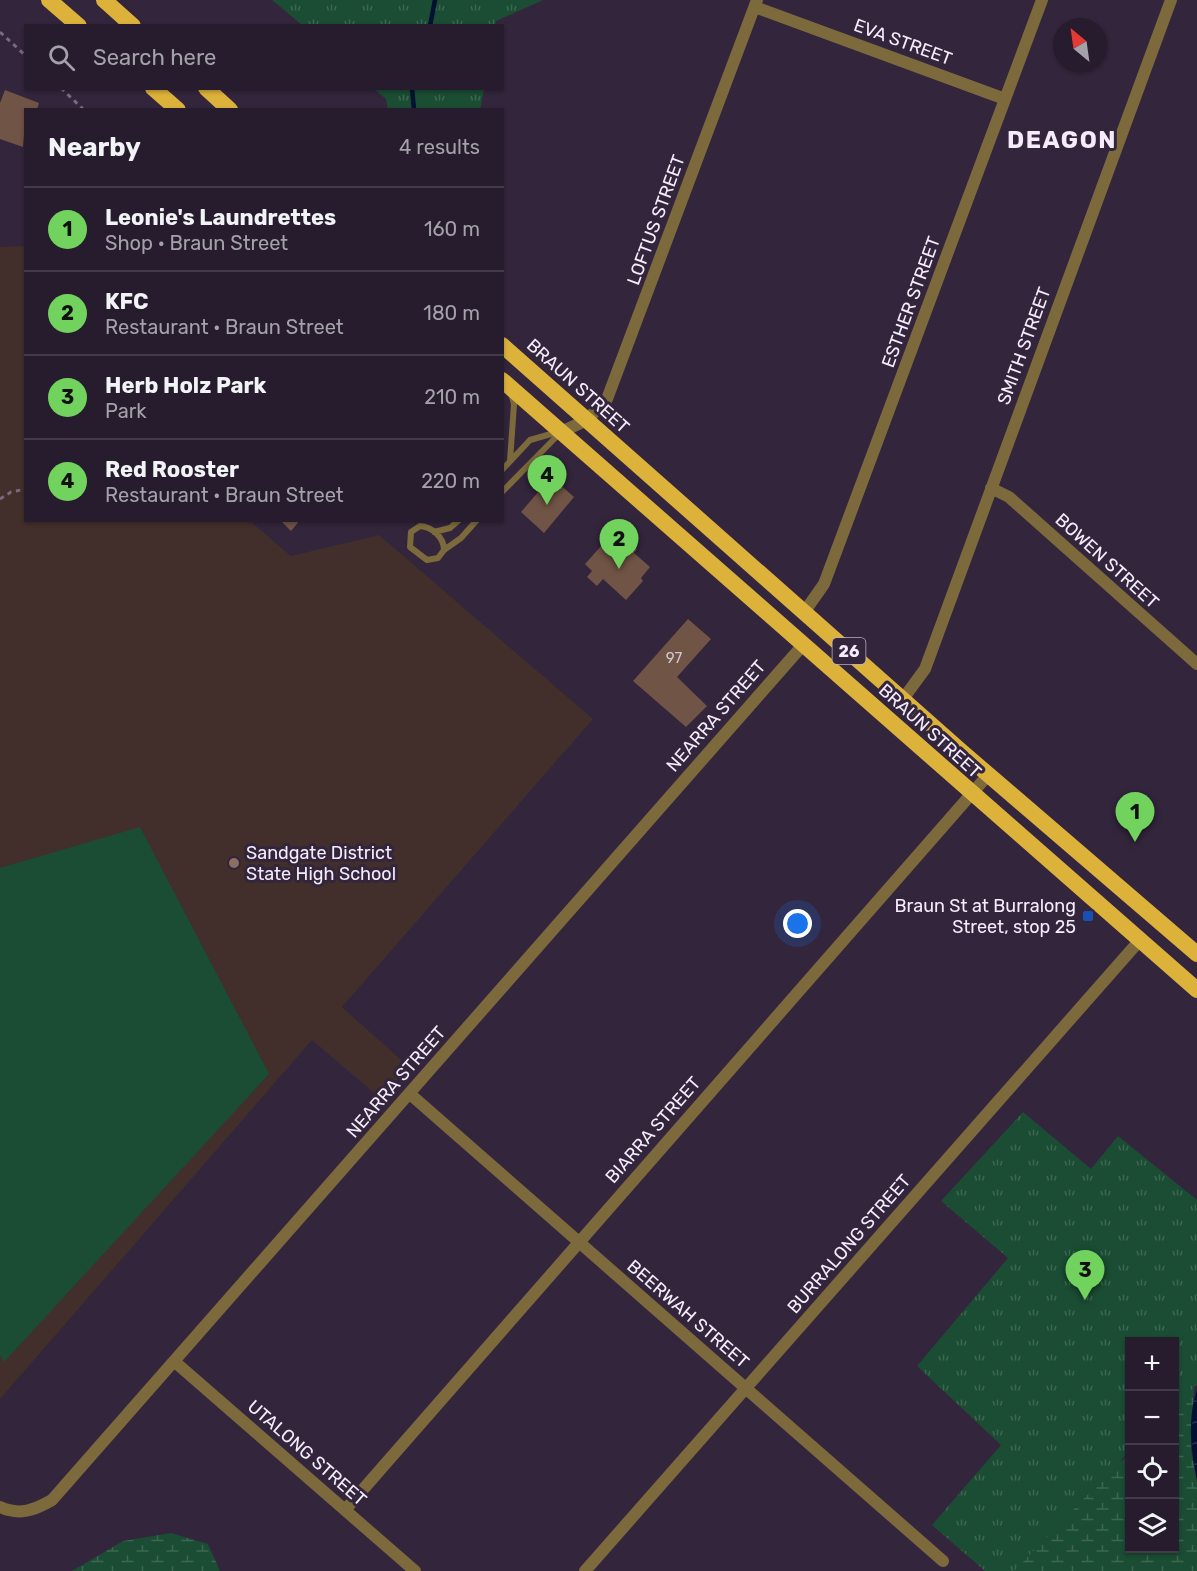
<!DOCTYPE html>
<html lang="en">
<head>
<meta charset="utf-8">
<style>
  body { margin:0; font-family:Rubik,sans-serif; background:#322939; color:#f1f3f6 }
  .controls { position:absolute; right:18px; bottom:18px; display:grid; overflow:hidden; border-radius:0px; box-shadow:0 2px 4px #0004 }
  .controls button { width:54px; height:54px; display:grid; place-items:center; padding:0; border:0; border-bottom:2px solid #423a49; background:#261c2d; color:#f1f3f6; font:30px sans-serif }
  .compass { position:absolute; left:1053px; top:18px; width:54px; height:54px; border-radius:50%; background:#261c2d; box-shadow:0 2px 4px #0004; rotate:331deg }
  .you { position:absolute; left:798px; top:924px; width:21px; height:21px; margin:-15px; border:4px solid #fff; border-radius:50%; background:#1a73e8; box-shadow:0 0 0 9px #1a73e833 }
  .badge { display:grid; place-items:center; width:39px; height:39px; border-radius:50%; background:#71d25e; color:#111; font-size:20px; font-weight:700 }
  .pin { position:absolute; translate:-50% -50px; filter:drop-shadow(0 2px 3px #0008) }
  .pin::after { content:''; position:absolute; top:32px; width:21px; height:18px; background:inherit; clip-path:polygon(0 0,100% 0,50% 100%) }
  .list { margin:0; padding:0; list-style:none }
  h2 { display:flex; justify-content:space-between; align-items:center; height:78px; margin:0; padding:0 24px; font-size:26px }
  h2 small { font-size:20px; font-weight:400; color:#a4a1aa }
  .list li { display:grid; grid-template-columns:39px 1fr auto; gap:18px; align-items:center; box-sizing:border-box; height:84px; padding:0 24px; border-top:2px solid #423a49 }
  .list b { display:block; font-size:22px; white-space:nowrap }
  .list p { margin:0; font-size:20px; white-space:nowrap; color:#a4a1aa }
  .list em { font-size:20px; font-style:normal; color:#a4a1aa }
  .icon { flex:none; width:33px; height:33px; fill:none; stroke:currentColor; stroke-width:2; stroke-linecap:round; stroke-linejoin:round }
  .map { position:relative; flex:none; width:1197px; height:1571px; overflow:hidden }
  .search { position:absolute; background:#261c2d; box-shadow:0 2px 4px #0004; left:24px; top:24px; width:480px; height:66px; display:flex; align-items:center; gap:15px; box-sizing:border-box; padding:0 21px; border-radius:0px; color:#a4a1aa; font-size:22px }
  .panel { position:absolute; background:#261c2d; box-shadow:0 2px 4px #0004; left:24px; top:108px; width:480px; height:414px; border-radius:0px }
  .map>svg:first-child { display:block }
  .education { fill:#422e2b }
  .grass { fill:#1a4d33 }
  .wetland { fill:url(#wetland-marsh) }
  .park { fill:url(#park-tufts) }
  .water { fill:url(#water-ripples) }
  .lines { fill:none; stroke-linecap:round; stroke-linejoin:round }
  .stream { stroke:#001132; stroke-width:4.5 }
  .building { fill:#705445 }
  .path { stroke:#786b80; stroke-width:3; stroke-dasharray:4.5 4.5; stroke-linecap:butt }
  .service { stroke:#7c6a3c; stroke-width:6 }
  .minor { stroke:#7c6a3c; stroke-width:12 }
  .trunk { stroke:#ddb23a; stroke-width:16 }
  .education-dot { fill:#8d6e63; stroke:#33253c; stroke-width:2 }
  .transit-dot { fill:#1a4fb4; stroke:#33253c; stroke-width:2 }
  .labels { text-anchor:middle; dominant-baseline:central; stroke-width:6; stroke-linejoin:round; paint-order:stroke }
  .number-label { font-size:15px; fill:#d4c6ce }
  .shield { fill:#33253c; stroke:#bbb0c2; stroke-width:1.5 }
  .shield-label { font-size:16px; font-weight:bold; fill:#f5ecfb }
  .street-label { font-size:18px; fill:#f5ecfb; stroke:#33253c }
  .poi-label { font-size:18px; fill:#f5ecfb; stroke:#33253c; text-anchor:start }
  .district-label { font-size:24px; font-weight:bold; letter-spacing:1.5px; fill:#f5ecfb; stroke:#33253c }
</style>
</head>
<body>
<div class="map">
<svg width="1197" height="1571" viewBox="0 0 1197 1571">
  <defs>
    <pattern id="wetland-marsh" width="20" height="14" patternUnits="userSpaceOnUse" patternTransform="scale(1.5)"><rect width="20" height="14" fill="#1a4d33"/><path d="M1 5h8M5 5V1M11 12h8M15 12V8" fill="none" stroke="#3c6751"/></pattern>
    <pattern id="park-tufts" width="24" height="20" patternUnits="userSpaceOnUse" patternTransform="scale(1.5)"><rect width="24" height="20" fill="#1a4d33"/><path d="M3 7l-1-3M5 7V3M7 7l1-3M15 17l-1-3M17 17v-4M19 17l1-3" fill="none" stroke="#3c6751"/></pattern>
    <pattern id="water-ripples" width="26" height="14" patternUnits="userSpaceOnUse" patternTransform="scale(1.5)"><rect width="26" height="14" fill="#001132"/><path d="M2 4q2-2 4 0t4 0M15 11q2-2 4 0t4 0" fill="none" stroke="#263451"/></pattern>
  </defs>
  <rect width="100%" height="100%" fill="#33253c"/>
  <path class="education" d="M25 246 26 520 250 521 291 556 379 535 593 719 342 1007 409 1067 380 1098 312 1040 0 1399V247Z"/>
  <path class="grass" d="M140 827 269 1074 4 1362 0 1355V868Z"/>
  <path class="wetland" d="M1194 1386 1191 1450 1197 1481V1571H1013L1092 1479 1129 1456 1130 1548H1174L1175 1387Z
    M171 1533 208 1544 220 1571H72L123 1541Z"/>
  <path class="park" d="M272 0H543L496 21 495 26 302 25Z
    M374 89H484L480 110 388 109 386 99Z
    M1023 1112 1091 1169 1118 1136 1197 1200V1384L1175 1406 1174 1342H1130L1129 1452 1014 1571H985L932 1525 1001 1445 917 1366 1008 1258 941 1201Z"/>
  <path class="water" d="M1197 1390V1481C1191 1450 1187 1420 1197 1390Z"/>
  <g class="lines">
    <path class="stream" d="M430 26 435 0
      M412 88 414 110"/>
  </g>
  <path class="building" d="M5 90 39 103 37 110H26L23 147 0 139V103Z
    M551 477 574 497 544 533 521 512Z
    M280 520H300L291 531Z
    M627 541 637 549 634 553 650 567 641 578 643 581 626 600 603 579 597 586 587 577 592 571 585 564 602 545 609 551 616 542 621 546Z
    M688 619 711 639 677 677 707 706 686 727 633 681Z"/>
  <g class="lines">
    <path class="path" d="M0 32 26 56
      M61 88 84 110
      M0 499 11 492 26 489"/>
    <path class="service" d="M510 461 514 404 511 393
      M502 470 530 440 558 432
      M502 492 561 432
      M420 526C432 527 444 537 444 550L438 558 427 560 410 547 411 532Z
      M434 532 450 528 459 520
      M444 550 461 538 477 520"/>
    <path class="minor" d="M755 7 1005 99
      M561 432 587 420 607 399 757 0
      M991 488 1009 497 1197 664
      M805 611 824 584 1042 0
      M903 699 925 669 1171 0
      M410 1094 943 1561
      M175 1362 415 1571
      M0 1507C19 1516 35 1510 52 1500L803 645
      M345 1510 988 775
      M585 1571 1140 940"/>
    <path class="trunk" d="M49 0 79 26
      M104 0 133 26
      M153 88 178 110
      M206 88 230 110
      M502 345 962 752 1197 954
      M502 380 1197 990"/>
  </g>
  <circle class="education-dot" cx="234" cy="863" r="6"/>
  <rect class="transit-dot" x="1082" y="910" width="12" height="12" rx="3"/>
  <g class="labels">
    <g class="number-label">
      <text x="674" y="658">97</text>
    </g>
    <rect class="shield" x="832.5" y="638" width="33" height="26" rx="4.5"/>
    <g class="shield-label">
      <text x="849" y="651">26</text>
    </g>
    <g class="street-label">
      <text transform="translate(903 42) rotate(20)">EVA STREET</text>
      <text transform="translate(656 220) rotate(-70)">LOFTUS STREET</text>
      <text transform="translate(911 302) rotate(-70)">ESTHER STREET</text>
      <text transform="translate(1024 346) rotate(-70)">SMITH STREET</text>
      <text transform="translate(578 386) rotate(42)">BRAUN STREET</text>
      <text transform="translate(1107 561) rotate(42)">BOWEN STREET</text>
      <text transform="translate(716 716) rotate(-49)">NEARRA STREET</text>
      <text transform="translate(930 731) rotate(42)">BRAUN STREET</text>
      <text transform="translate(396 1082) rotate(-49)">NEARRA STREET</text>
      <text transform="translate(653 1130) rotate(-49)">BIARRA STREET</text>
      <text transform="translate(849 1244) rotate(-49)">BURRALONG STREET</text>
      <text transform="translate(688 1314) rotate(41)">BEERWAH STREET</text>
      <text transform="translate(307 1453) rotate(41)">UTALONG STREET</text>
    </g>
    <g class="poi-label">
      <text x="246" y="853">Sandgate District<tspan x="246" dy="21">State High School</tspan></text>
      <text x="1076" y="906" text-anchor="end">Braun St at Burralong<tspan x="1076" dy="21">Street, stop 25</tspan></text>
    </g>
    <g class="district-label">
      <text x="1062" y="140">DEAGON</text>
    </g>
  </g>
</svg>
<div class="controls">
<button>+</button>
<button>−</button>
<button><svg class="icon" aria-label="locate" viewBox="0 0 24 24"><circle cx="12" cy="12" r="6"/><path d="M12 2v4M12 18v4M2 12h4M18 12h4"/></svg></button>
<button><svg class="icon" aria-label="layers" viewBox="0 0 24 24"><path d="M12 4l9 5-9 5-9-5zM3 14l9 5 9-5"/></svg></button>
</div>
<svg class="compass" viewBox="-18 -18 36 36"><path d="M0-13l5 13h-10z" fill="#e53935"/><path d="M0 13l5-13h-10z" fill="#a4a1aa"/></svg>
<div class="you"></div>
<div class="pin badge" style="left:1135px;top:842px">1</div>
<div class="pin badge" style="left:619px;top:569px">2</div>
<div class="pin badge" style="left:1085px;top:1300px">3</div>
<div class="pin badge" style="left:547px;top:505px">4</div>
<div class="search"><svg class="icon" aria-label="search" viewBox="0 0 24 24"><circle cx="10" cy="10" r="6"/><path d="M15 15l6 6"/></svg>Search here</div>
<section class="panel">
<h2>Nearby<small>4 results</small></h2>
<ul class="list">
<li><span class="badge">1</span><div><b>Leonie's Laundrettes</b><p>Shop · Braun Street</p></div><em>160 m</em></li>
<li><span class="badge">2</span><div><b>KFC</b><p>Restaurant · Braun Street</p></div><em>180 m</em></li>
<li><span class="badge">3</span><div><b>Herb Holz Park</b><p>Park</p></div><em>210 m</em></li>
<li><span class="badge">4</span><div><b>Red Rooster</b><p>Restaurant · Braun Street</p></div><em>220 m</em></li>
</ul>
</section>
</div>
</body>
</html>
